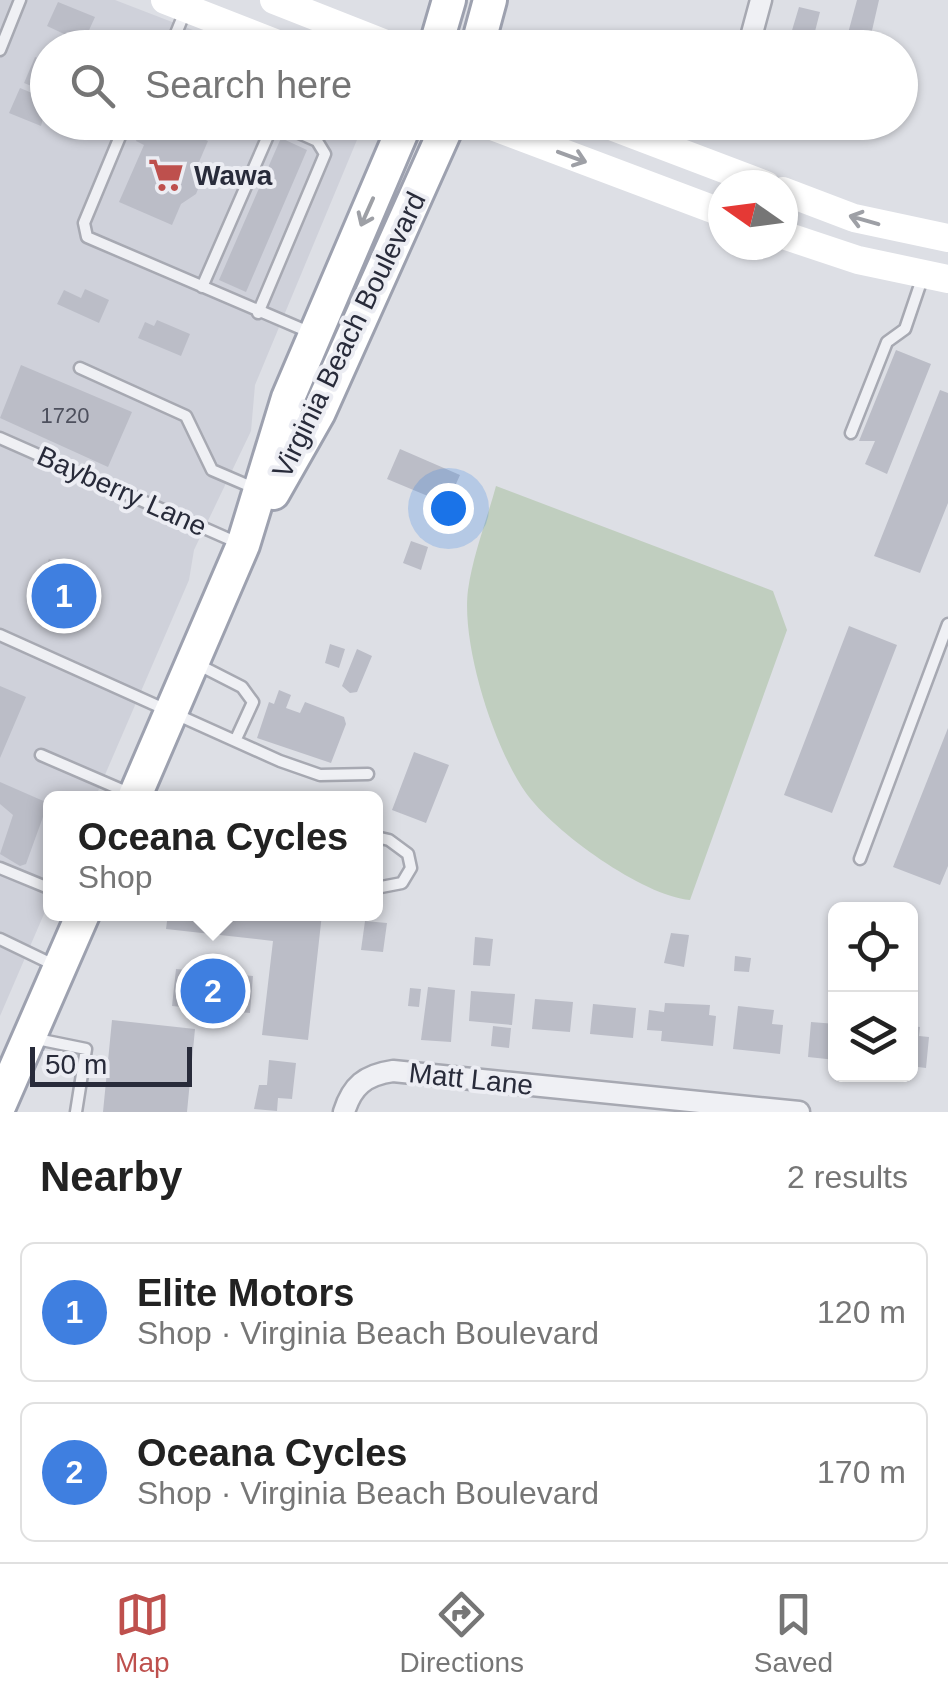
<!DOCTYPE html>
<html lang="en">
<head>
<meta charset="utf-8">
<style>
  body { margin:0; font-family:Helvetica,sans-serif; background:#f2f2f2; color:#222 }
  .controls { position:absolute; right:30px; bottom:30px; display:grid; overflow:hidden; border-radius:15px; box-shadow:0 2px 8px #0004 }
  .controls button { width:90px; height:90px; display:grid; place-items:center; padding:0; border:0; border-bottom:2px solid #e0e0e0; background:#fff; color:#222; font:50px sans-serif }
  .compass { position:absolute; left:708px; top:170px; width:90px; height:90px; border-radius:50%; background:#fff; box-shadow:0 2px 8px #0004; rotate:284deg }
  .scale { position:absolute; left:30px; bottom:25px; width:162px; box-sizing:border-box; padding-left:10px; border:5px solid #282b3a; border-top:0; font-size:28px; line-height:35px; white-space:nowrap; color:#282b3a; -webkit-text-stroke:8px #ecedf3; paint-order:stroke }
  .you { position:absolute; left:448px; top:508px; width:35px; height:35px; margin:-25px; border:8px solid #fff; border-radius:50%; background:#1a73e8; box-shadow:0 0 0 15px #1a73e833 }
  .badge { display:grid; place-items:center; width:65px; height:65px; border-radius:50%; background:#be504d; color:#fff; font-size:32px; font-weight:700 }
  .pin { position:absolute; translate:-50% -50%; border:5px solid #fff; box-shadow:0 2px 10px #0006 }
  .popup { position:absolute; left:43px; top:791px; width:340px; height:130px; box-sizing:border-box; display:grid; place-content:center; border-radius:15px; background:#fff; filter:drop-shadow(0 2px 8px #0005); font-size:32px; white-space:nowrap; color:#767676 }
  .popup b { font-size:38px; color:#222 }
  .popup::after { content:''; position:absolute; left:50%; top:100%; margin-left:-20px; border:20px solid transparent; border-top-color:#fff }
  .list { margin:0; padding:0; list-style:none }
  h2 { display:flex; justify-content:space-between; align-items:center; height:130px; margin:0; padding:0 40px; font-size:42px }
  h2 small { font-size:32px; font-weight:400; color:#767676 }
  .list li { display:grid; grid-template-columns:65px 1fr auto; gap:30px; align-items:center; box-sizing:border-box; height:140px; margin:0 20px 20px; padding:0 20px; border:2px solid #e0e0e0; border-radius:15px }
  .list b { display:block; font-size:38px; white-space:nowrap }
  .list p { margin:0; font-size:32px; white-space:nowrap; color:#767676 }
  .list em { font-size:32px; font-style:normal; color:#767676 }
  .icon { flex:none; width:55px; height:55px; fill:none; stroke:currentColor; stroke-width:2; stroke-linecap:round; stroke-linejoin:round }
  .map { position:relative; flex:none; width:948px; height:1112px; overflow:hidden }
  .search { position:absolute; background:#fff; box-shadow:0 2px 8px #0004; left:30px; right:30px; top:30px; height:110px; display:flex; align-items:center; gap:25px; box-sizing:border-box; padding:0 35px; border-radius:55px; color:#767676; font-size:38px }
  .sheet { height:450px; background:#fff }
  nav { display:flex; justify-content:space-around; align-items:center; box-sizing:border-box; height:140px; border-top:2px solid #e0e0e0; background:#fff; font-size:28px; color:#767676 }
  nav a { display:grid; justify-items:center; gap:5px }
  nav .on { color:#be504d }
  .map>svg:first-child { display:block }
  .built { fill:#cfd1da }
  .green { fill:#c0cebf }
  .building { fill:#bbbdc7 }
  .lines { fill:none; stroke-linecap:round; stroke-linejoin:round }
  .lane-casing { stroke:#a7a9b2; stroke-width:15 }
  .street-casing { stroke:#a7a9b2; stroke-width:25 }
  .primary-casing { stroke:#9da1af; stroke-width:38 }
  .lane { stroke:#eff0f4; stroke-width:10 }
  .street { stroke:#eff0f4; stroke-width:20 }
  .secondary { stroke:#fff; stroke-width:28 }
  .primary { stroke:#fff; stroke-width:32 }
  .oneway { stroke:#9ea0a6 }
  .labels { text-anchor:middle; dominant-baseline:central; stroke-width:8; stroke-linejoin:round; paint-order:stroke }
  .number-label { font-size:22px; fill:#4d505d }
  .poi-label { font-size:28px; font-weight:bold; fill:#282b3a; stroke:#ecedf3; text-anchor:start }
  .street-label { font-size:28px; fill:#282b3a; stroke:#ecedf3 }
</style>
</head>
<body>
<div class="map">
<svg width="948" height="1112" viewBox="0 0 948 1112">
  <rect width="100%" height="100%" fill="#dddfe5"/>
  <path class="built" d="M0 0H115L237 47 48 48V122L364 123 255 385 251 431 194 550 189 580 95 798H51L50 900 0 1016Z"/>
  <path class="green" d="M496 486 773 591 787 630 690 900C643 896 554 832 526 793 494 748 461 645 468 590 473 555 487 519 496 486Z"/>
  <path class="building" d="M857 0H879L868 48H844Z
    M58 2 95 17 81 48H58L64 34 47 26Z
    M799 7 820 12 812 43 790 37Z
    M35 57 48 62V94L40 90 39 94 48 99 41 126 9 113 20 88 32 93 34 87 24 83Z
    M144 122H167L208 141 199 162 202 179 196 194 181 204 172 225 119 202 144 145 136 141Z
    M281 138 307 150 246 292 219 280Z
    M85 289 109 300 99 323 57 304 64 290 81 298Z
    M157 320 190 334 181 356 138 338 145 322 154 326Z
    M896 350 931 364 887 474 865 464 875 441H859Z
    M21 365 132 412 108 467 0 418Z
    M940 390 948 393V503L920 573 874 556Z
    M400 449 460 475 447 504 387 479Z
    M411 541 428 547 421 570 403 563Z
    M49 559 99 581 78 632 28 610Z
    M849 626 897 645 832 813 784 795Z
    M330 644 345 649 339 668 325 663Z
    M357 649 372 656 357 692 350 693 342 686Z
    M0 686 26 697 0 758Z
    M279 690 291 695 286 708 300 713 305 702 344 717 346 724 331 763 257 738 269 702 274 704Z
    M948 728V866L940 885 893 867Z
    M414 752 449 765 426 823 392 810Z
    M0 782 48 803 26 864 20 866 0 854 13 815 0 804Z
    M168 914H322L308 1040 262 1035 273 941 166 929Z
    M365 921 387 923 383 952 361 950Z
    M671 933 689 935 684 967 664 963Z
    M475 937 493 939 490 966 473 965Z
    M735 956 751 958 749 972 734 971Z
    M176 969 253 976 250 1013 172 1006Z
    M428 987 455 990 451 1042 421 1040Z
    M410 988 421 989 419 1007 408 1006Z
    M471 991 515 994 512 1025 469 1021Z
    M535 999 573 1002 570 1032 532 1029Z
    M665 1003 710 1005 709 1015 716 1016 713 1046 661 1041 662 1031 647 1030 649 1010 664 1012Z
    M593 1004 636 1008 633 1038 590 1034Z
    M738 1006 774 1010 772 1024 783 1025 780 1054 733 1049Z
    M112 1020 195 1029 187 1112H103Z
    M811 1022 836 1024V1060L808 1057Z
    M493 1026 511 1028 509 1048 491 1046Z
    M910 1026 920 1027 919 1036 929 1037 926 1068 910 1066Z
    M269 1060 296 1063 292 1099 278 1098 277 1111 254 1109 259 1085H267Z"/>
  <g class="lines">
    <defs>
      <path id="lane" d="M170 48 186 9
        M0 50 20 0
        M126 122 84 223 87 237 309 332
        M202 287 274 122
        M258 313 325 154 317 141 274 122
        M80 368 186 416 212 470 254 488
        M851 433 887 342 905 329 923 276
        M0 438 238 543
        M0 635 280 761 320 775 368 774
        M197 664 242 687 253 702 236 739
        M41 755 129 793
        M376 837 389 840 408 854 411 868 402 883 376 888
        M860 859 948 624
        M0 868 51 889
        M0 939 54 965
        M32 1038 86 1049 76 1112"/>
      <path id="street" d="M748 48 761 0
        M344 1112C352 1086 365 1075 393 1071L799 1112"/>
      <path id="primary" d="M435 48 449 0
        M477 48 490 0
        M273 493 319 412 449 122
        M134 798 243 545 288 398 406 122
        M0 1104 83 914"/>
    </defs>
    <use href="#lane" class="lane-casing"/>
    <use href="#street" class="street-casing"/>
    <use href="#primary" class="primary-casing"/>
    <use href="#lane" class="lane"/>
    <use href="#street" class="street"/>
    <path class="secondary" d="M165 0 288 48
      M274 0 396 48
      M481 122 723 213
      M600 122 766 185
      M783 191 854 218 948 238
      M783 235 858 260 948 279"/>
    <use href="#primary" class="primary"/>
  </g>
  <defs><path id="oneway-shaft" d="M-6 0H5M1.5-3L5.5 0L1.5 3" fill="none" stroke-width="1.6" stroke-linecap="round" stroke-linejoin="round" transform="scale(2.5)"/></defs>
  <g class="oneway">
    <use href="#oneway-shaft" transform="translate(572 157) rotate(20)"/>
    <use href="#oneway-shaft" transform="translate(367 212) rotate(114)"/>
    <use href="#oneway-shaft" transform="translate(864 220) rotate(-164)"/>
  </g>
  <defs>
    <symbol id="supermarket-bare" viewBox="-9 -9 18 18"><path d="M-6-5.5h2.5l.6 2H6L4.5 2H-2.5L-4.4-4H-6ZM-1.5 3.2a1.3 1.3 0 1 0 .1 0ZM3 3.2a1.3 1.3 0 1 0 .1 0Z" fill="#be504d" stroke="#ecedf3" stroke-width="2.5" paint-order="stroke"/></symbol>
  </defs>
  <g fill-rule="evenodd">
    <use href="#supermarket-bare" x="141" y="150" width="50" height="50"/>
  </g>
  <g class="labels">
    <g class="number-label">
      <text x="65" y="415">1720</text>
    </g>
    <g class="poi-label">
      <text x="194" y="175">Wawa</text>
    </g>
    <g class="street-label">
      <text transform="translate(349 335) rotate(-64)">Virginia Beach Boulevard</text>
      <text transform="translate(122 491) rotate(24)">Bayberry Lane</text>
      <text transform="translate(471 1079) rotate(6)">Matt Lane</text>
    </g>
  </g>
</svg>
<div class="controls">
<button><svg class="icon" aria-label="locate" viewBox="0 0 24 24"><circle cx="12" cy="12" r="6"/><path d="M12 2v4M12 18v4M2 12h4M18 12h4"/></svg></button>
<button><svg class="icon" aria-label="layers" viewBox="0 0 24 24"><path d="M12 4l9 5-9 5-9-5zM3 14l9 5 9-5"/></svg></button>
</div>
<svg class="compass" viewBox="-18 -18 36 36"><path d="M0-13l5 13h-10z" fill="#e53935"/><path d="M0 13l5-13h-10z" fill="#767676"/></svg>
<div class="scale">50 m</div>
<div class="you"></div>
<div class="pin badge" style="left:64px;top:596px;background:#3f7fe0">1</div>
<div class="pin badge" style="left:213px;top:991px;background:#3f7fe0">2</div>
<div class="popup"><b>Oceana Cycles</b>Shop</div>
<div class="search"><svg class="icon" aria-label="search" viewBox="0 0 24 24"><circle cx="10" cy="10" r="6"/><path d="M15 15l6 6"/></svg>Search here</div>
</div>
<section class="sheet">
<h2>Nearby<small>2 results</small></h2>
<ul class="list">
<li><span class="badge" style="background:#3f7fe0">1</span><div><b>Elite Motors</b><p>Shop · Virginia Beach Boulevard</p></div><em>120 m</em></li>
<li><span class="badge" style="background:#3f7fe0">2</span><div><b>Oceana Cycles</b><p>Shop · Virginia Beach Boulevard</p></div><em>170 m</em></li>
</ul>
</section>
<nav>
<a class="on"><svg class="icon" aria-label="map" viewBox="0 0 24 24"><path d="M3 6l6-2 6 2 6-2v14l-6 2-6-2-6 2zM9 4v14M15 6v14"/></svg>Map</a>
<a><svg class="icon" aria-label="directions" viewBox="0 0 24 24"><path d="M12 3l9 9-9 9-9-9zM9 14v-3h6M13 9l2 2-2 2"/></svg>Directions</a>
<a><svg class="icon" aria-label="saved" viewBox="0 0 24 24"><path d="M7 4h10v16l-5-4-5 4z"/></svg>Saved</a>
</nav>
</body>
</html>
